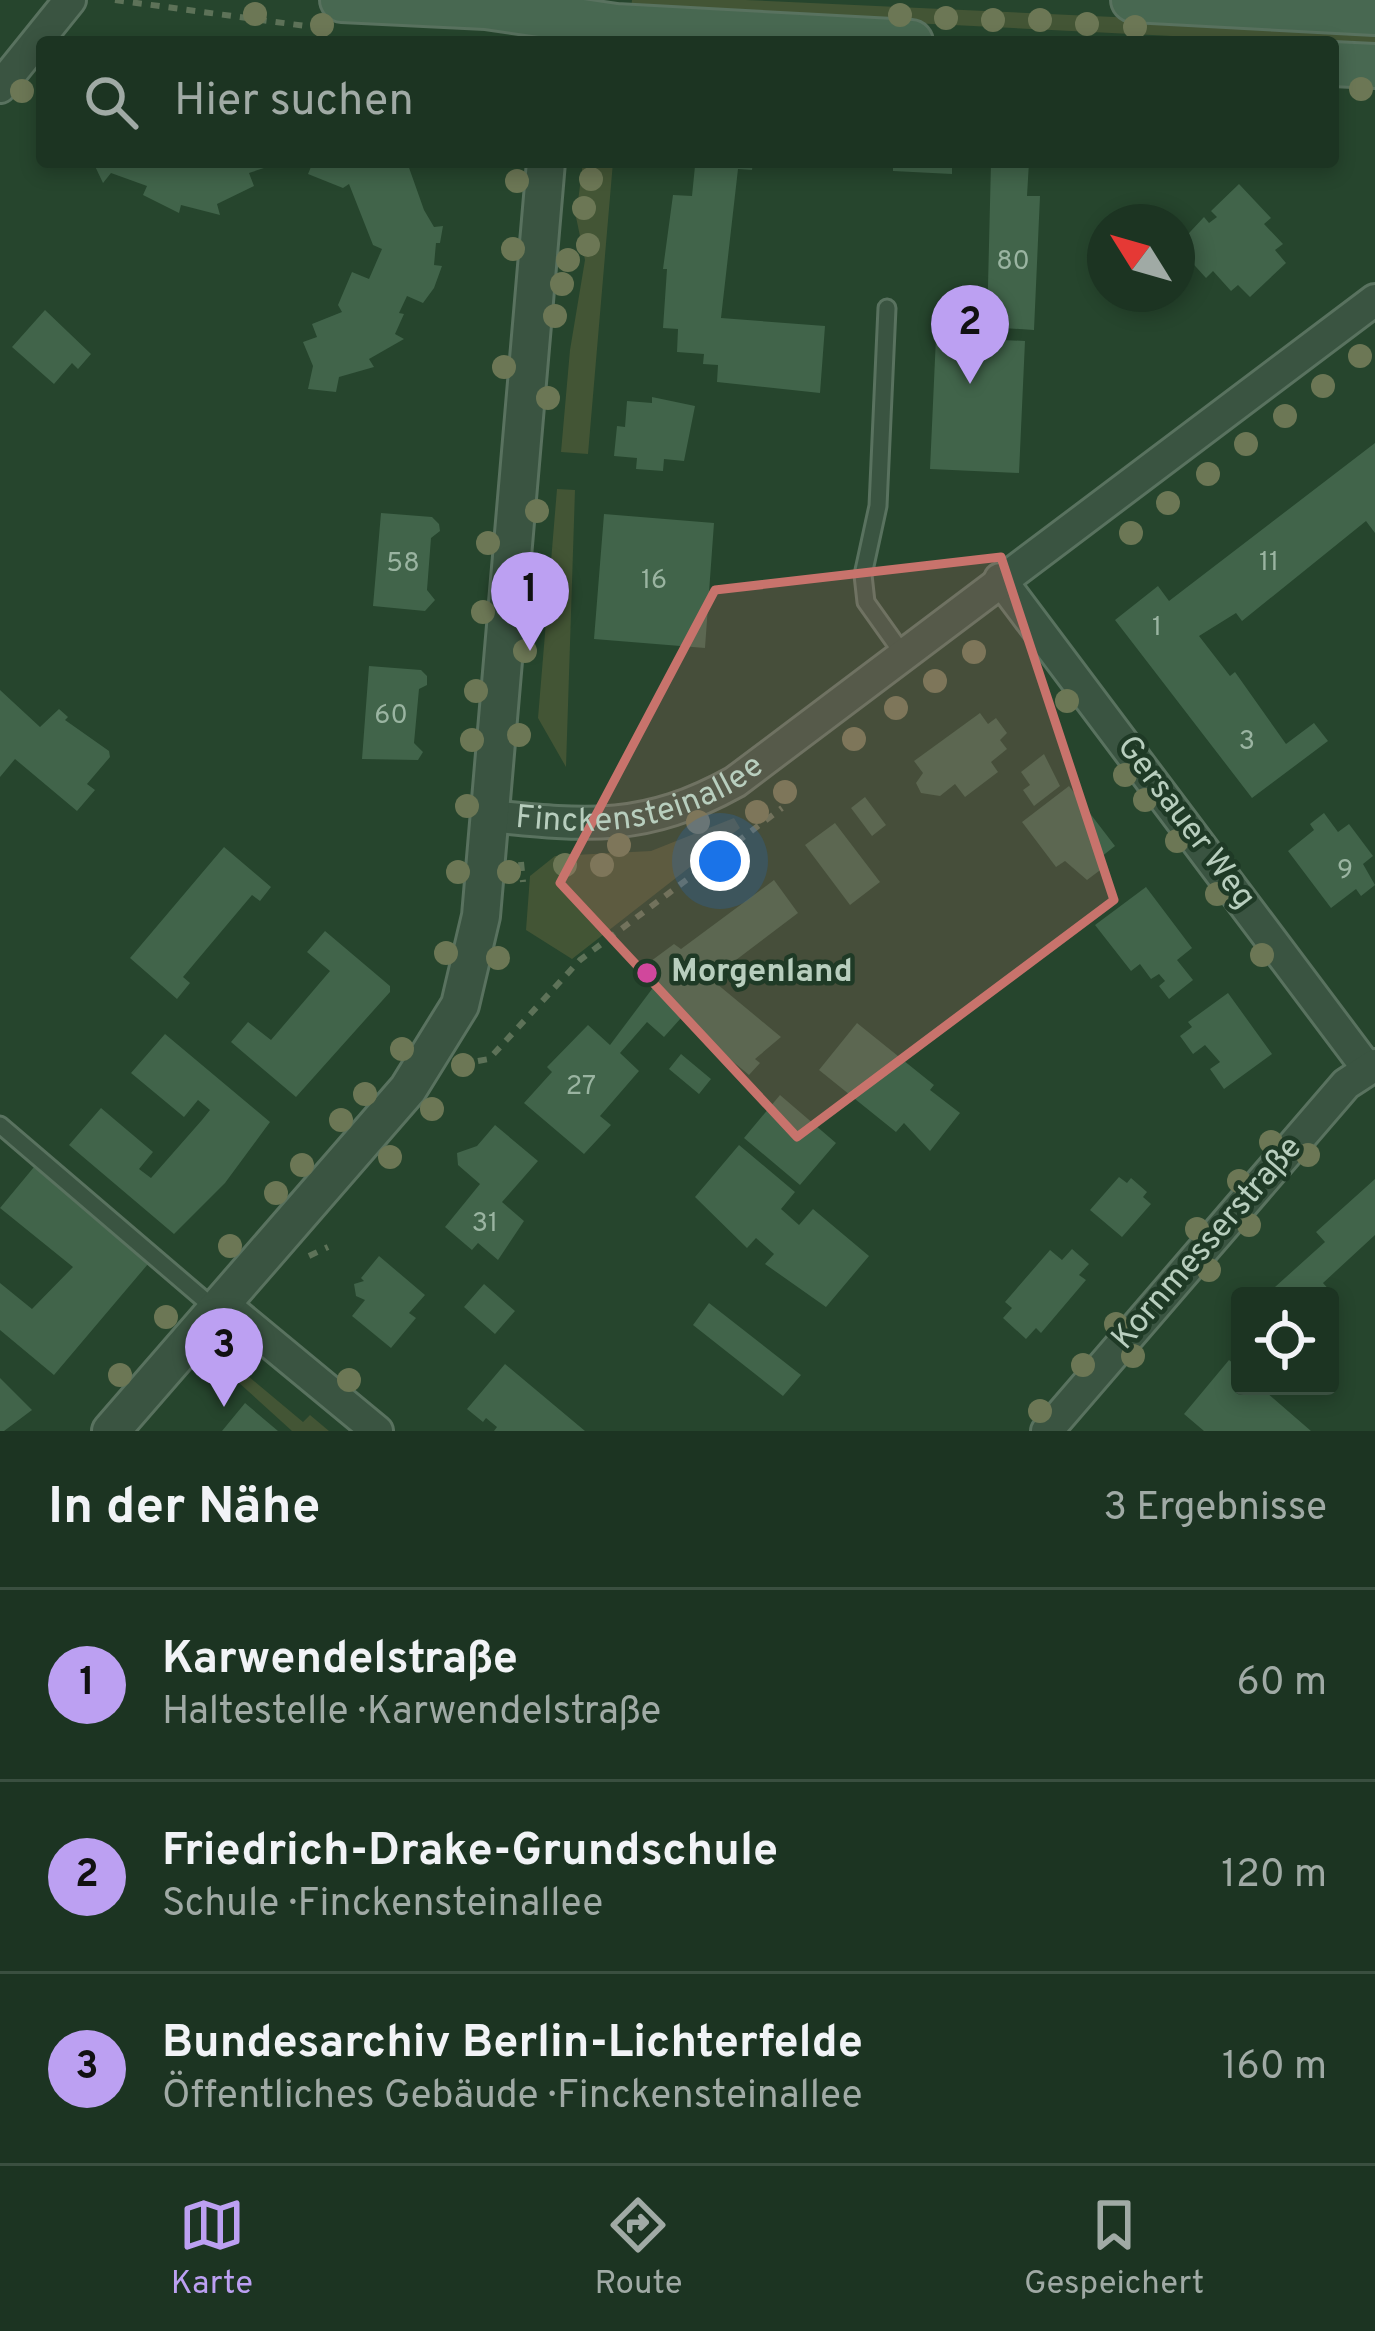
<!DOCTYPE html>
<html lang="de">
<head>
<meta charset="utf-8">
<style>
  body { margin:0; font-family:Overpass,sans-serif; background:#293f2f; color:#f1f3f6 }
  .controls { position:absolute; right:36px; bottom:36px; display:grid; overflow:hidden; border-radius:12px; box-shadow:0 6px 18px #0003 }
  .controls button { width:108px; height:108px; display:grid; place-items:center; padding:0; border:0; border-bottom:3px solid #3a4f40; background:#1c3422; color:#f1f3f6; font:60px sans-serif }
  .compass { position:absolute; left:1087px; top:204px; width:108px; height:108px; border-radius:50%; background:#1c3422; box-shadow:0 6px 18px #0003; rotate:307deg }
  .you { position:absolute; left:720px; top:861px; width:42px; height:42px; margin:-30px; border:9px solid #fff; border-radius:50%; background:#1a73e8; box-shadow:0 0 0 18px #1a73e833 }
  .badge { display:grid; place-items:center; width:78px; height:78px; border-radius:50%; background:#bca0f2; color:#111; font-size:39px; font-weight:700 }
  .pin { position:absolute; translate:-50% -99px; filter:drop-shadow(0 3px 6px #0008) }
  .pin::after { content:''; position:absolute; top:63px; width:42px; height:36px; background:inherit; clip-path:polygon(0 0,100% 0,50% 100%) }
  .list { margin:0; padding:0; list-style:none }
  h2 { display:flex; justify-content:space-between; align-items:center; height:156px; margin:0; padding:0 48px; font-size:51px }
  h2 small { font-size:39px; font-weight:400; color:#a0aaa5 }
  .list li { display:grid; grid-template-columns:78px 1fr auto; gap:36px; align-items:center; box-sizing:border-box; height:192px; padding:0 48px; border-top:3px solid #3a4f40 }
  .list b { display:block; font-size:45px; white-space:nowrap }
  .list p { margin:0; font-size:39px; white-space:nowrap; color:#a0aaa5 }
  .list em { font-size:39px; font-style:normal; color:#a0aaa5 }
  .icon { flex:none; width:66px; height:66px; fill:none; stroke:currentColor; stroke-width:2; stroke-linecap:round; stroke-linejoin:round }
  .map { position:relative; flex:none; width:1375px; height:1431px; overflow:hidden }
  .search { position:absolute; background:#1c3422; box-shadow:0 6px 18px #0003; left:36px; right:36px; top:36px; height:132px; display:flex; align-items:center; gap:30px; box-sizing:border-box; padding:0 42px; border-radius:12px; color:#a0aaa5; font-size:45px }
  .sheet { height:732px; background:#1c3422 }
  nav { display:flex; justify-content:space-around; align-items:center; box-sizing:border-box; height:168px; border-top:3px solid #3a4f40; background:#1c3422; font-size:33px; color:#a0aaa5 }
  nav a { display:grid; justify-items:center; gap:6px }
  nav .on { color:#bca0f2 }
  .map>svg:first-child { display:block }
  .green { fill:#435535 }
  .building { fill:#41644a }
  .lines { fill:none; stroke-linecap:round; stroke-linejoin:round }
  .service-casing { stroke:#59725f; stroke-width:21 }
  .minor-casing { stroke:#59725f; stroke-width:36 }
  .tertiary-casing { stroke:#59725f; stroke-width:42 }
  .secondary-casing { stroke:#59725f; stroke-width:48 }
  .path { stroke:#5d7258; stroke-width:6; stroke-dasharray:9 9; stroke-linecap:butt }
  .service { stroke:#3a5441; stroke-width:15 }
  .minor { stroke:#3a5441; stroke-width:30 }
  .tertiary { stroke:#3a5441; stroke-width:36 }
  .secondary { stroke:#486851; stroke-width:42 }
  .tree { fill:#6c7755 }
  .marked { fill:#c8736c; fill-opacity:0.2; stroke:#c8736c; stroke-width:9; stroke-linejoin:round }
  .hotel-dot { fill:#d1479c; stroke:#1f3a26; stroke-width:4.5 }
  .labels { text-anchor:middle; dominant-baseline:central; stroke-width:9; stroke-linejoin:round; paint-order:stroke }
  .number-label { font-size:27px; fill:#9ab4a1 }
  .street-label { font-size:33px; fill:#b8cebe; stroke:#1f3a26 }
  .poi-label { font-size:33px; font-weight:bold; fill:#b8cebe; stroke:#1f3a26; text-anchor:start }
</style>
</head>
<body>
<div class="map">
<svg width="1375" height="1431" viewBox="0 0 1375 1431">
  <rect width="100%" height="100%" fill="#26452d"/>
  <path class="green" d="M632 0H745L1375 29V46L631 9Z
    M583 162H613L588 454 561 452 570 350 585 260 576 217Z
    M557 489 575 490 566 767 538 718Z
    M734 818 740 828 572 959 526 930 530 876 555 856 651 851Z
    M248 1349V1376L303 1422 310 1415 329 1431H292L227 1372Z"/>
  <path class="building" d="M93 162H279V163L249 173 254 186 217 204 220 215 181 205 179 213 143 195 147 186 111 173 103 183Z
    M313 162H407L424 210 434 227 443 226 440 243H436L434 265 442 266 434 288 423 303 407 296 399 313 404 314 395 334 404 339 369 359 374 367 339 377 336 392 308 389 313 366 303 342 317 337 312 324 342 312 338 305 352 272 369 279 382 249 373 245 349 184 343 188 308 174Z
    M684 162H753L752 170 738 169 721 318 825 326 820 393 717 382 718 365 703 364 704 354 677 352 678 329 663 328 667 269H663L673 195 692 196 695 166Z
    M893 162H952V174L893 171Z
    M991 162H1029L1027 196H1040L1034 330 987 327Z
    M1239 184 1271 218 1264 224 1283 244 1275 250 1286 263 1250 297 1238 285 1231 291 1213 271 1206 278 1177 246 1204 217 1209 223 1217 217 1211 211Z
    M45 310 91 354 78 369 72 363 54 384 12 347Z
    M936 337 1025 341 1019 473 930 469Z
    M652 397 695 406 684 461 664 459 663 471 636 469 637 458 614 456 617 426 625 427 627 401 652 403Z
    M1375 443V533L1366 521 1242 621 1236 613 1199 636 1230 676 1235 672 1286 744 1314 723 1328 741 1252 798 1115 620 1158 586 1169 601Z
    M381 513 432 517 439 524 440 531 431 538 427 590 435 600 425 611 373 606Z
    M604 514 714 523 705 648 594 639Z
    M369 666 421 670 427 676V685L419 689 414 743 423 752 418 760 362 759Z
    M0 690 40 727 59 709 68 717 65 720 109 751 110 757 87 784 95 790 77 811 15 759 0 777Z
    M980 713 988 724 996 718 1007 733 1000 740 1007 749 991 762 998 772 965 797 955 784 940 796 921 793 916 783 923 773 914 761Z
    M1044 754 1060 786 1034 806 1023 790 1030 785 1021 772Z
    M1069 786 1115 846 1101 857 1107 865 1087 880 1065 861 1056 867 1022 822Z
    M865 797 886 825 872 836 851 808Z
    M1324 813 1338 832 1349 824 1373 856 1363 864 1375 885 1361 896 1356 889 1331 908 1288 851 1314 830 1310 824Z
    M835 823 880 882 850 905 805 845Z
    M224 847 271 887 260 901 252 895 183 977 190 983 177 999 130 958Z
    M774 880 798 913 711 979 781 1037 755 1059 760 1063 749 1075 681 1018 664 1037 647 1022 620 1053 639 1071 600 1116 611 1125 584 1154 524 1103 552 1072 547 1067 588 1025 610 1045 658 981 643 969 651 961 674 944 681 949Z
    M1146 887 1192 948 1177 960 1193 980 1169 999 1159 986 1165 981 1159 974 1151 979 1140 964 1131 971 1095 925Z
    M325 931 390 986V992L296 1097 231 1042 248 1022 271 1040 330 971 307 952Z
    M1228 993 1272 1054 1224 1089 1210 1069 1220 1062 1213 1054 1205 1045 1193 1054 1180 1036 1192 1027 1188 1022Z
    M857 1023 934 1085 930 1090 960 1113 930 1151 904 1123 896 1132 819 1070Z
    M165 1034 270 1122 225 1183 174 1234 69 1145 101 1108 153 1152 139 1169 151 1178 202 1120 210 1110 198 1100 184 1117 131 1073Z
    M681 1054 711 1079 699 1094 669 1069Z
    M780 1095 836 1143 800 1185 744 1138Z
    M495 1125 538 1161 502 1202 524 1221 498 1260 478 1243 472 1250 445 1227 480 1184 458 1165 457 1153 477 1146Z
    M739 1145 795 1192 781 1209 799 1225 813 1209 869 1256 826 1307 765 1264 774 1254 756 1238 747 1248 695 1197Z
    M34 1167 148 1264 54 1375 0 1330V1283L32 1309 73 1267 0 1208Z
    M1119 1177 1127 1183 1131 1178 1147 1192 1143 1197 1151 1204 1122 1237 1090 1210Z
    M1375 1179V1235L1323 1283 1331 1292 1265 1296 1325 1242 1316 1232Z
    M1072 1249 1089 1264 1079 1275 1086 1280 1041 1333 1036 1328 1026 1339 1003 1318 1012 1308 1005 1302 1050 1250 1062 1260Z
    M379 1256 425 1295 409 1313 416 1318 391 1348 352 1316 365 1300 356 1296 354 1284 364 1281 361 1278Z
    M484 1284 515 1311 495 1334 464 1307Z
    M709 1303 801 1375 783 1396 693 1325Z
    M1229 1360 1240 1369V1386H1259L1311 1431H1204L1184 1414Z
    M505 1364 585 1431H494L497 1427 486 1418 483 1422 467 1409Z
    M0 1378 32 1410 4 1431H0Z
    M245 1403 278 1431H222Z"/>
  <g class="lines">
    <defs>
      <path id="service" d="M887 308 878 506 863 575 866 602 903 654
        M0 1125 215 1309"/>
      <g id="minor">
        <path d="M0 87 70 0"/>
        <path d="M1000 579 1367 1068"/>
        <path id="s1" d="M489 816C588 826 645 832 735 782L1375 300"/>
        <path d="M221 1302 377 1431"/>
        <path d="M1047 1431 1346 1084 1375 1065"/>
      </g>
      <path id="tertiary" d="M111 1431 408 1089 460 1005 481 916 546 162"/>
      <path id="secondary" d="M342 0 486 7 616 26 911 42
        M1133 0 1375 13
        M1333 64 1375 66"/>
    </defs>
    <use href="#service" class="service-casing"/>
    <use href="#minor" class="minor-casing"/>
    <use href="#tertiary" class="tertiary-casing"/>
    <use href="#secondary" class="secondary-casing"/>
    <path class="path" d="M115 0 320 28
      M521 862 523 882
      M478 1061 489 1059 580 960 782 808
      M309 1256 328 1247"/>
    <use href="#service" class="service"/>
    <use href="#minor" class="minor"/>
    <use href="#tertiary" class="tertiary"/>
    <use href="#secondary" class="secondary"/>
  </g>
  <g class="tree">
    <circle cx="255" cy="14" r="12"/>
    <circle cx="900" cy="15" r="12"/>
    <circle cx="946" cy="18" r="12"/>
    <circle cx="993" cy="20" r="12"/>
    <circle cx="1040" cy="20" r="12"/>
    <circle cx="1087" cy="24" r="12"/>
    <circle cx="322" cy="25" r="12"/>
    <circle cx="1135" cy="27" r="12"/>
    <circle cx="1361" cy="89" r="12"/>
    <circle cx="22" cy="91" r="12"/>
    <circle cx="591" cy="179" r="12"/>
    <circle cx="517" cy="181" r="12"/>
    <circle cx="584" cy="208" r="12"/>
    <circle cx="588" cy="245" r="12"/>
    <circle cx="513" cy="249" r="12"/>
    <circle cx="568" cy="260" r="12"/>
    <circle cx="562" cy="284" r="12"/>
    <circle cx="555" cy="316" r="12"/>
    <circle cx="1360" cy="356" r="12"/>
    <circle cx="504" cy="367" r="12"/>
    <circle cx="1323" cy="386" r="12"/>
    <circle cx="548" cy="398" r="12"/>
    <circle cx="1285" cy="416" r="12"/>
    <circle cx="1246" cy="444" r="12"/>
    <circle cx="1208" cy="474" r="12"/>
    <circle cx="1168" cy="503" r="12"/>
    <circle cx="537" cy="511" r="12"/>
    <circle cx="1131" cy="533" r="12"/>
    <circle cx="488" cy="543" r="12"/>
    <circle cx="533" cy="565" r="12"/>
    <circle cx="529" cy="610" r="12"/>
    <circle cx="483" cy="612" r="12"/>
    <circle cx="525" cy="651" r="12"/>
    <circle cx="974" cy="652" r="12"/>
    <circle cx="935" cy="681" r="12"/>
    <circle cx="476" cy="691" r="12"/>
    <circle cx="1067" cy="701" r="12"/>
    <circle cx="896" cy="708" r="12"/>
    <circle cx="519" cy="735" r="12"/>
    <circle cx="854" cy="739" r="12"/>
    <circle cx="472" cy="740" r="12"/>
    <circle cx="1125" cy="775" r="12"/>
    <circle cx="785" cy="792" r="12"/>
    <circle cx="1145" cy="800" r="12"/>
    <circle cx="467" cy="806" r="12"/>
    <circle cx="757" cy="812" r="12"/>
    <circle cx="698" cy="822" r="12"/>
    <circle cx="1177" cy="841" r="12"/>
    <circle cx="619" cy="845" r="12"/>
    <circle cx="713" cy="846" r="12"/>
    <circle cx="565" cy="865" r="12"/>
    <circle cx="602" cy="865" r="12"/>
    <circle cx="458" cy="872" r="12"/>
    <circle cx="509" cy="872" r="12"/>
    <circle cx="1217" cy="894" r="12"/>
    <circle cx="446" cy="953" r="12"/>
    <circle cx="1262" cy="955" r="12"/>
    <circle cx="498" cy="958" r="12"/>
    <circle cx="402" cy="1049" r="12"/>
    <circle cx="463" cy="1065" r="12"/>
    <circle cx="365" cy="1094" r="12"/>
    <circle cx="432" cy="1109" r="12"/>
    <circle cx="341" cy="1120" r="12"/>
    <circle cx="1271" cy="1142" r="12"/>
    <circle cx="1308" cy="1155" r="12"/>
    <circle cx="390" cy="1157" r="12"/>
    <circle cx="302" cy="1165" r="12"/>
    <circle cx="1239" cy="1181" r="12"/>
    <circle cx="276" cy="1193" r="12"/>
    <circle cx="1249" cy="1225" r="12"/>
    <circle cx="1197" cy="1229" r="12"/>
    <circle cx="230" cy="1246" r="12"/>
    <circle cx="1209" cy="1270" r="12"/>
    <circle cx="166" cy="1317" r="12"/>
    <circle cx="1116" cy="1324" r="12"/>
    <circle cx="1133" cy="1356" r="12"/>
    <circle cx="1083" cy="1365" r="12"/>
    <circle cx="120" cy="1375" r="12"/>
    <circle cx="349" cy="1380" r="12"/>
    <circle cx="1040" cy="1411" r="12"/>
  </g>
  <path class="marked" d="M1001 557 1114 900 797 1137 560 883 715 590Z"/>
  <circle class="hotel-dot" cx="647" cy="973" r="12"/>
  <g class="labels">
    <g class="number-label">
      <text x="1013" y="262">80</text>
      <text x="1269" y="563">11</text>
      <text x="403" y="564">58</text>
      <text x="654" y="581">16</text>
      <text x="1157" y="628">1</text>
      <text x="391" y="716">60</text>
      <text x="1247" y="742">3</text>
      <text x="1345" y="871">9</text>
      <text x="581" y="1087">27</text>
      <text x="485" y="1224">31</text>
    </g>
    <g class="street-label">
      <text stroke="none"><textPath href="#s1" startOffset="156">Finckensteinallee</textPath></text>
      <text transform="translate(1185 823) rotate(53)">Gersauer Weg</text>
      <text transform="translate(1208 1244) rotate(-49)">Kornmesserstraße</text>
    </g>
    <g class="poi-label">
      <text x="671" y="973">Morgenland</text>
    </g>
  </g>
</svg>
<div class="controls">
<button><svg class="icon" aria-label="locate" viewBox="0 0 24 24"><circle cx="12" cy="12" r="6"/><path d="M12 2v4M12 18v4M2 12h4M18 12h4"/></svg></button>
</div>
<svg class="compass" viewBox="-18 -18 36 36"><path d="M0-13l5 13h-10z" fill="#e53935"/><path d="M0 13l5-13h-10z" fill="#a0aaa5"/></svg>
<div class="you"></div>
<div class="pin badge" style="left:530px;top:651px">1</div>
<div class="pin badge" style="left:970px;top:384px">2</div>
<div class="pin badge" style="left:224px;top:1407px">3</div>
<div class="search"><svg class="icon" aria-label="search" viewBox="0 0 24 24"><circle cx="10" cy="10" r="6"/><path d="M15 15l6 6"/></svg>Hier suchen</div>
</div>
<section class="sheet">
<h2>In der Nähe<small>3 Ergebnisse</small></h2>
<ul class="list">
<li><span class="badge">1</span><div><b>Karwendelstraße</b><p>Haltestelle · Karwendelstraße</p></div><em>60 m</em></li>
<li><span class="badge">2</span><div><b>Friedrich-Drake-Grundschule</b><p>Schule · Finckensteinallee</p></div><em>120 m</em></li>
<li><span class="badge">3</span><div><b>Bundesarchiv Berlin-Lichterfelde</b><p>Öffentliches Gebäude · Finckensteinallee</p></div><em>160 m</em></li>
</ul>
</section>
<nav>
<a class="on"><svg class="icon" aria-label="map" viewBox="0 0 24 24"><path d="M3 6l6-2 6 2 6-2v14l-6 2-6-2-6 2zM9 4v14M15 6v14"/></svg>Karte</a>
<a><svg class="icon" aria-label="directions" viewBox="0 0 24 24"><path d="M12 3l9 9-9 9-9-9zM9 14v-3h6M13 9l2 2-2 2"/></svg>Route</a>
<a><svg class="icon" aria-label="saved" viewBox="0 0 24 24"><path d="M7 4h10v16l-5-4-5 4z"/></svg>Gespeichert</a>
</nav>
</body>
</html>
